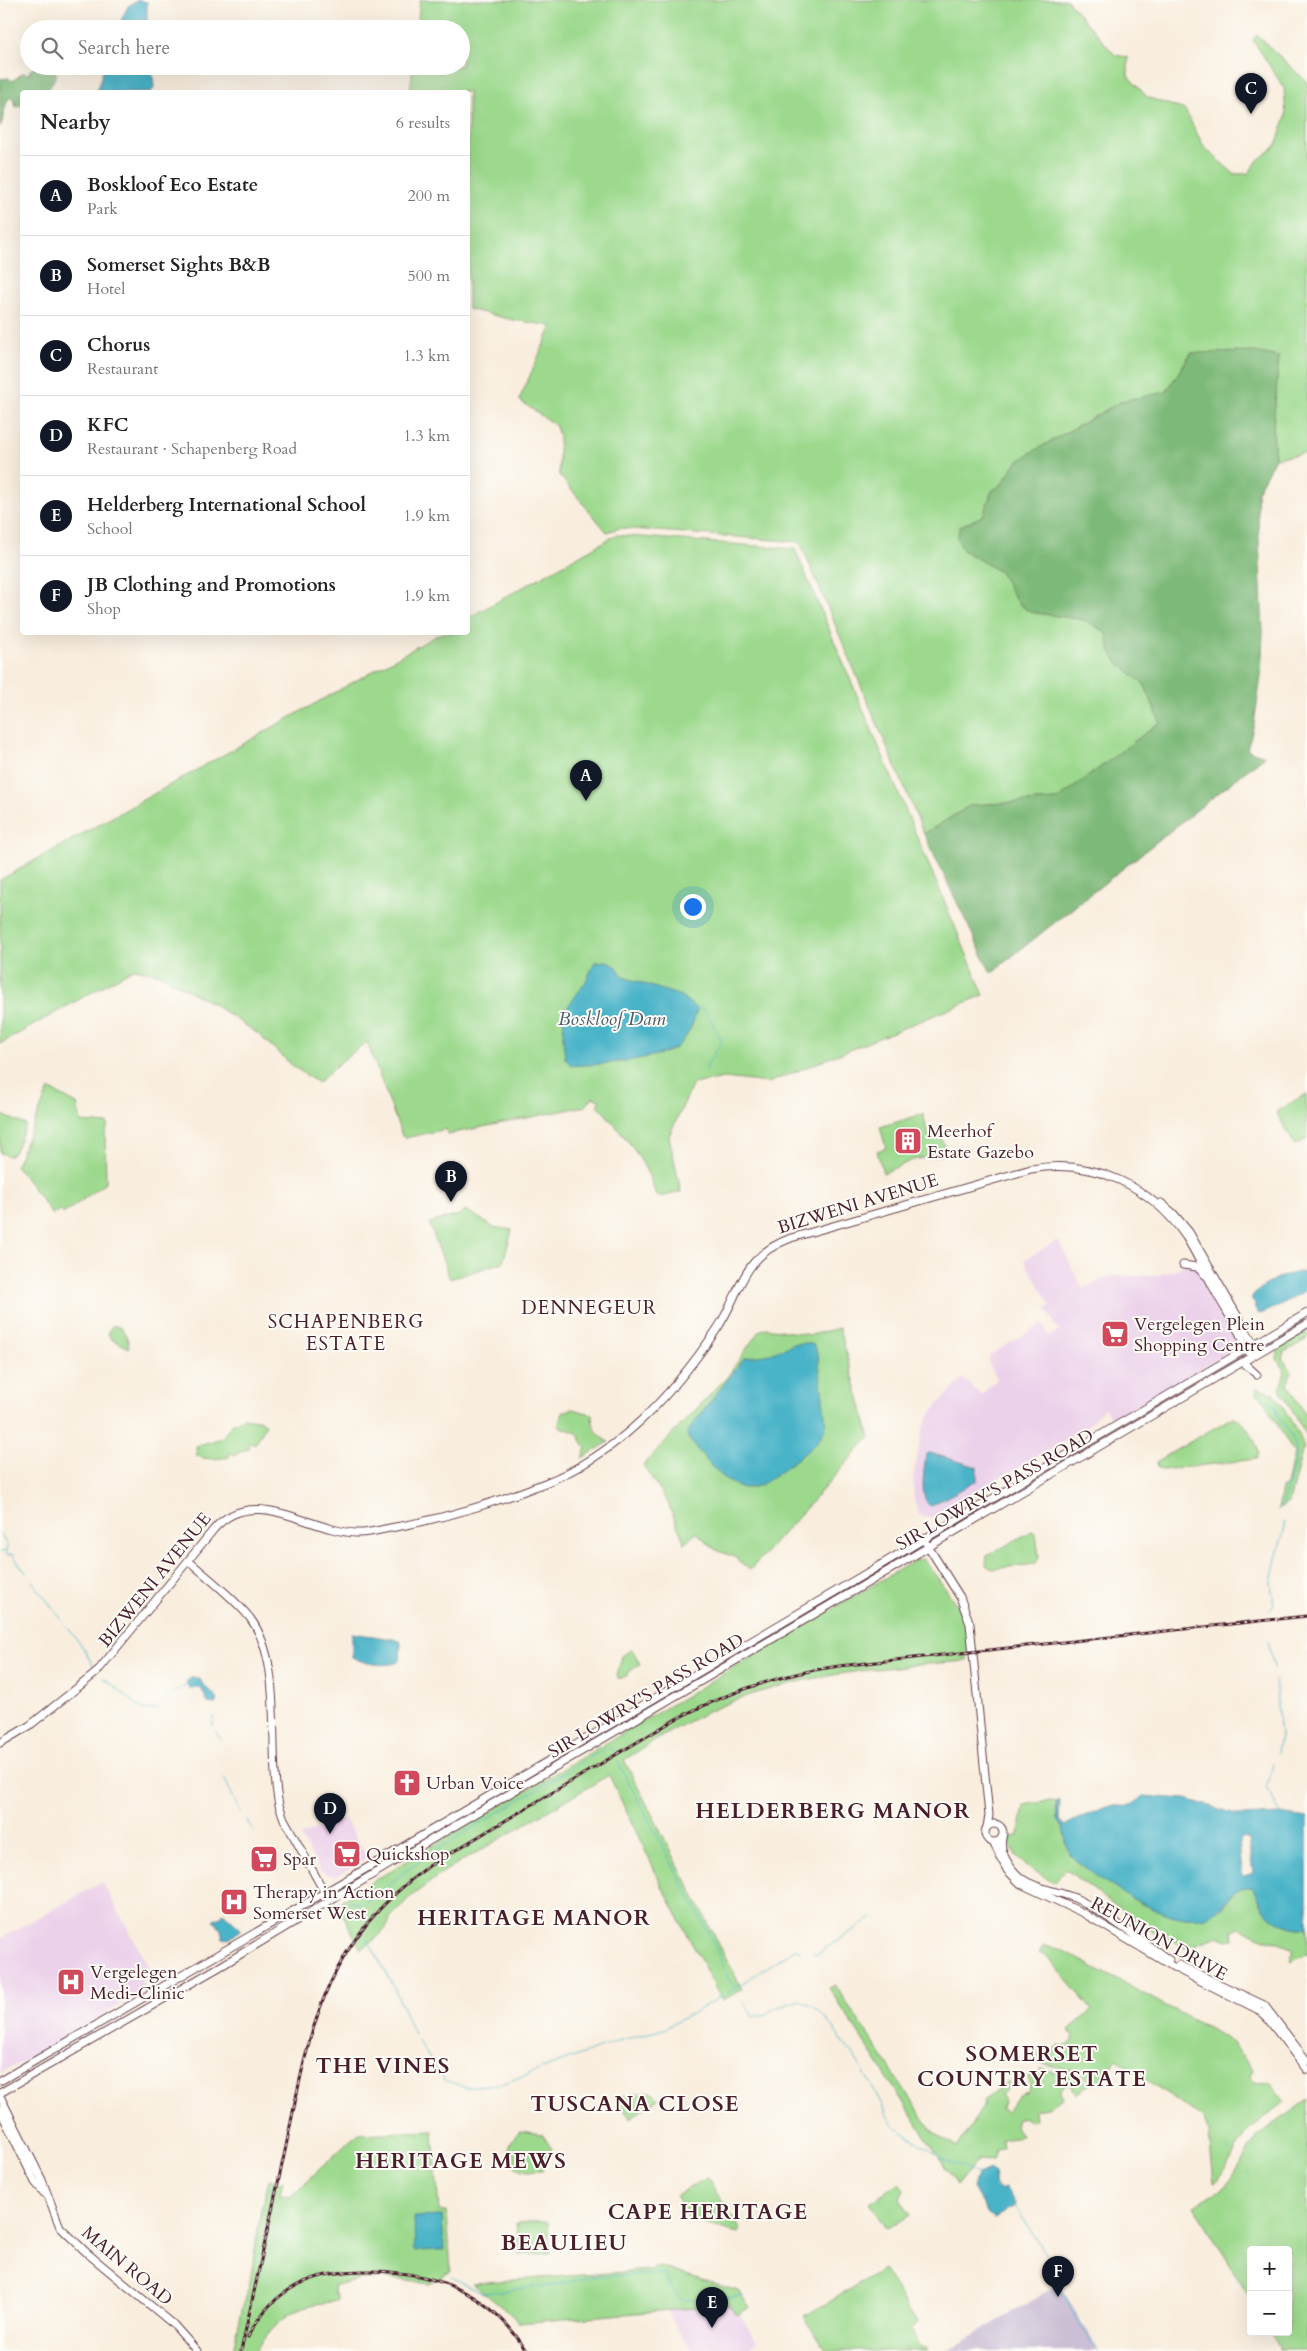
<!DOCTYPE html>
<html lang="en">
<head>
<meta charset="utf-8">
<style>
  body { margin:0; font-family:Cardo,serif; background:#f6f6f6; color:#222 }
  .controls { position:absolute; right:15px; bottom:15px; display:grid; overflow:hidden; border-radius:5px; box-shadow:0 5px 20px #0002 }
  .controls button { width:45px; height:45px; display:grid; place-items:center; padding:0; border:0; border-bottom:1px solid #e0e0e0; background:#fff; color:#222; font:25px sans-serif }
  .you { position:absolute; left:692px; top:906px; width:18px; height:18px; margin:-12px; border:4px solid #fff; border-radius:50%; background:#1a73e8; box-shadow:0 0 0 8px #1a73e833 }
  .badge { display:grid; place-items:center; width:32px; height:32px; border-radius:50%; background:#111827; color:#fff; font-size:16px; font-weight:700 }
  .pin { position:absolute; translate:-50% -41px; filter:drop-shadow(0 1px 2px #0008) }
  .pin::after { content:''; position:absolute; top:26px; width:18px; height:15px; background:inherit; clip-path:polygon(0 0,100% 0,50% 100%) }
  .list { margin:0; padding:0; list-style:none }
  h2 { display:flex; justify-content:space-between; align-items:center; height:65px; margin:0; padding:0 20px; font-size:21px }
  h2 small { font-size:16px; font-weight:400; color:#767676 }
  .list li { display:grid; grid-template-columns:32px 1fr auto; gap:15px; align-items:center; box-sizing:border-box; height:80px; padding:0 20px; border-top:1px solid #e0e0e0 }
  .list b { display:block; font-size:19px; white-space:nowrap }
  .list p { margin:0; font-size:16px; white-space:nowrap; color:#767676 }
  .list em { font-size:16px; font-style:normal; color:#767676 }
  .icon { flex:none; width:28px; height:28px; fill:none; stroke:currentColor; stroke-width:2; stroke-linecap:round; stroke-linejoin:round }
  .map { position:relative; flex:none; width:1307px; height:2351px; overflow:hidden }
  .search { position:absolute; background:#fff; box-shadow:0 5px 20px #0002; left:20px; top:20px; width:450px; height:55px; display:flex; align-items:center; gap:12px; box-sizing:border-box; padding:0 18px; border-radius:28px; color:#767676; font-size:19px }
  .panel { position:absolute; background:#fff; box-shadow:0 5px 20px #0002; left:20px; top:90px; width:450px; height:545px; border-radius:5px }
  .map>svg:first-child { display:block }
  .built { fill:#ecd1ea }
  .industrial { fill:#cbbfd5 }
  .green { fill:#9cd98d; stroke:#737c5c }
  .forest { fill:#7db978; stroke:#646c52 }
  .water { fill:#4ab3c8; stroke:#4a697a; fill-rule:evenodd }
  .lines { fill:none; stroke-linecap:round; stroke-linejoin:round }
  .stream { stroke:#4ab3c8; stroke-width:1 }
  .secondary-casing { stroke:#643e46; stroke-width:9 }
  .secondary { stroke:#fff; stroke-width:7 }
  .rail-casing { stroke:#4a1f2b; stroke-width:3 }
  .rail { stroke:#fdfcf7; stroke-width:1; stroke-dasharray:4; stroke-linecap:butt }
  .labels { text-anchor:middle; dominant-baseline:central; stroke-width:4; stroke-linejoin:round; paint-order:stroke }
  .poi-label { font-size:18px; fill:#4a1f2b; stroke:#fdfcf7; text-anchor:start }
  .street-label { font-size:18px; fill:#4a1f2b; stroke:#fdfcf7 }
  .water-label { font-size:19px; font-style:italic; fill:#4a5a6a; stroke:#fdfcf7 }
  .neighbourhood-label { font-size:19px; letter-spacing:1px; fill:#4a1f2b; stroke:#fdfcf7 }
  .district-label { font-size:22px; font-weight:bold; letter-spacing:1px; fill:#4a1f2b; stroke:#fdfcf7 }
</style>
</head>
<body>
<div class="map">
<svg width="1307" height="2351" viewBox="0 0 1307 2351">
  <rect width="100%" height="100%" fill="#fdfcf7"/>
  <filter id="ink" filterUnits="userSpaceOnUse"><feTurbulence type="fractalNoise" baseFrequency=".02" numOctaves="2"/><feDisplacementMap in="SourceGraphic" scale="10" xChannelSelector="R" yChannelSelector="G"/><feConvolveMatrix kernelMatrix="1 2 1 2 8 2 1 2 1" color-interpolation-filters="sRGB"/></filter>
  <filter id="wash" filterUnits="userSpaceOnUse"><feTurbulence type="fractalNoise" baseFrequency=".0096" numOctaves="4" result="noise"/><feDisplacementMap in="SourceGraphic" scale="20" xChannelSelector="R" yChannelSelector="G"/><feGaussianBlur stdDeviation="1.12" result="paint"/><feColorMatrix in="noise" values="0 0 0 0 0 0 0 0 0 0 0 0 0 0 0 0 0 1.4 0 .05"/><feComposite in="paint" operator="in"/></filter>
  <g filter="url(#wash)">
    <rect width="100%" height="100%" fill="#f9eede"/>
    <path class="built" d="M1058 1240 1083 1289 1109 1276H1153L1173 1271 1198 1257 1248 1341 1112 1421 1105 1408 1103 1409 1084 1430 982 1488 935 1518 919 1515 914 1499 913 1478 923 1428 931 1413 963 1378 981 1395 997 1379 988 1362 990 1355 1042 1324 1049 1336 1059 1331 1046 1309 1051 1306 1024 1260Z
      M345 1819 366 1855 364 1860 336 1876 326 1874 324 1871 321 1872 300 1836Z
      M102 1882 150 1969 139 1976 146 1989 29 2059 0 2073V1939Z
      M731 2305 736 2313 739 2314 757 2342 742 2351H692L666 2310Z"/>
    <path class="industrial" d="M1059 2284 1099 2351H948Z"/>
    <path class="green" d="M420 0H1067L1115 55 1128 57V76L1147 97 1185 110 1204 147 1234 174H1248L1258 160 1276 146 1286 116 1284 88 1253 40 1257 35 1307 82V453L1275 458 1273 428 1278 357 1191 353 1166 392 1122 401 1032 452 1015 464 1002 484 992 491 983 516 960 526 963 550 1000 572 1018 603 1030 612 1085 620 1107 633 1110 650 1118 663 1145 685 1160 722 1057 800 971 805 924 834 800 542 620 528 607 532 559 475V438L556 426 519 400 552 326 513 320 468 309V92H410L413 66H461V29H417Z
      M616 535 795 549 984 995 768 1083 725 1078 693 1084 669 1136 681 1192 659 1197 656 1195C645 1158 622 1133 597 1104L600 1101 593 1097 586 1106 448 1134 446 1129 405 1138 402 1136 367 1042 339 1063 318 1083 294 1067 257 1033 213 1004 157 973 133 969 0 1044V880L441 633 468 632V618Z
      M49 1089 77 1104 81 1122 108 1124 105 1136 106 1183 63 1214 59 1210 53 1215 16 1165Z
      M1306 1094 1307 1139 1295 1145 1276 1112Z
      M0 1114 26 1125 14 1153 9 1156 0 1153Z
      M923 1114 929 1136 940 1133 947 1154 913 1160 883 1173 877 1151 886 1148 880 1127Z
      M466 1210 493 1227 512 1230 503 1262 450 1279 429 1223 459 1215Z
      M112 1326C124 1325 128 1338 129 1348L110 1338 108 1332Z
      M766 1328 811 1335 839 1328 870 1437 750 1570 734 1557 716 1550 696 1532 685 1544 668 1503 643 1465 727 1377 759 1331Z
      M1307 1332V1339L1285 1352 1283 1359 1291 1371 1288 1384 1307 1418V1436L1283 1395 1280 1388 1285 1372 1277 1359 1279 1348Z
      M1257 1388 1271 1393 1274 1392 1300 1436 1303 1448 1289 1502 1278 1510 1282 1488 1287 1485 1294 1453 1261 1396 1256 1394Z
      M572 1409 592 1414C591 1425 599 1438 609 1442L582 1458 586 1448 577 1433 558 1426 563 1412Z
      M1233 1417C1244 1418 1258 1444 1259 1454L1256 1459 1162 1470 1158 1468 1157 1462 1159 1460Z
      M243 1418 258 1420 266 1424 256 1443H249V1448L234 1455 231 1452 229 1457C218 1459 208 1460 197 1456L196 1446 222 1438 232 1424Z
      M1032 1531 1036 1534 1039 1558 1035 1564 992 1569 986 1565 987 1556Z
      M924 1559C940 1584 967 1609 968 1641 968 1648 967 1654 967 1661 888 1667 805 1673 731 1702 693 1717 658 1738 624 1760L742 1989 722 2001 662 1886 609 1775 445 1871 409 1898 390 1918C389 1931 371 1942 361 1949L341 1911 340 1904 343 1899 895 1572 916 1560Z
      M632 1649 640 1664 629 1672 628 1675 619 1679 617 1675 622 1656Z
      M1050 1801 1056 1802 1057 1820 1063 1828 1075 1860 1141 1904 1185 1918 1221 1909 1239 1887 1250 1886C1257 1890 1256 1896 1260 1903 1270 1920 1288 1929 1307 1928V1955L1290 1962 1294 1949 1240 1928 1233 1931 1234 1939 1227 1940 1219 1936 1185 1948 1139 1923 1065 1869 1055 1882 1034 1871 1016 1857 1009 1839 1019 1835 1024 1805Z
      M1043 1946 1060 1949 1224 2037 1233 2043 1253 2070 1250 2076 1253 2082 1258 2084 1270 2083 1284 2102 1249 2129 1219 2179 1214 2182 1209 2133 1203 2118 1116 2059 1098 2084 1076 2072 1034 2061 1044 2048 1049 2052H1052L1059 2045 1063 2046 1070 2045 1073 2037 1069 2030 1092 2010 1049 1958 1039 1953Z
      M835 1985 932 2131 957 2148 984 2105 983 2101 1008 2082 1009 2084 1006 2090 1001 2095 1004 2102 1001 2109 1006 2113 1019 2095 1028 2092 1030 2088 1028 2076 1040 2072V2068L1074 2077 1090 2084 1076 2094 1072 2086 1065 2084 1060 2091 1062 2098 1047 2108 1034 2110 1035 2120 1030 2121 1024 2117 1017 2119 1015 2126 1021 2136 1002 2139 1003 2148 996 2151 993 2161 977 2160 957 2185 829 1988Z
      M651 2092 659 2099 630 2118 615 2097Z
      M1307 2100V2351H1278L1280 2349 1270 2332H1288V2250H1251V2299L1194 2205 1227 2185 1258 2136Z
      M433 2131 439 2211 447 2212 451 2271 430 2284 381 2277 335 2285 334 2292 338 2299C330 2303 323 2303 315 2304 286 2310 271 2328 255 2351L233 2350 245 2297 249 2288 261 2210 269 2179 283 2182 280 2195 290 2197 357 2134Z
      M521 2131 542 2134 552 2149 542 2170C536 2170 528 2172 522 2170 504 2164 506 2139 521 2131Z
      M707 2178 741 2230 738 2233 690 2220 676 2195Z
      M899 2184 904 2190 900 2199 910 2215 890 2228 885 2227 869 2203Z
      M548 2221 550 2253 519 2255 516 2223Z
      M656 2266 738 2291 750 2307 739 2314 736 2313 730 2305 518 2323 514 2317 472 2283 651 2270Z
      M883 2269 917 2323 911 2330 921 2348H927L929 2351H826L804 2316Z"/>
    <path class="forest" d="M35 67 49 68 57 74 48 90 22 92V105L16 107 13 98H9C3 108 5 118 0 127V79L9 78 12 81 23 73 31 74 29 71Z
      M1255 352 1279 357 1273 428 1275 458 1257 492 1263 633 1261 677 1254 724 1247 750 1265 756 991 973 924 834 971 805 1057 800 1160 722 1145 685 1118 663 1110 650 1107 633 1085 620 1030 612 1018 603 1000 572 963 550 957 538 960 526 983 516 992 491 1002 484 1015 464 1032 452 1122 401 1166 392 1191 353Z"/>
    <path class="water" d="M138 0 147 2V29H117L128 6Z
      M104 66H152L154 88 151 92H97Z
      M607 961 617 967 623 977 681 996 697 1009C694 1023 688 1037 677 1047 664 1058 589 1067 571 1065L565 1058 563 1038 564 1012 585 983 595 962Z
      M1298 1272 1307 1273V1290C1295 1296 1270 1312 1259 1314L1254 1307 1256 1305 1251 1298C1266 1282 1277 1277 1298 1272Z
      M806 1343 814 1345 818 1354 826 1425C822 1442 807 1451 794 1461 781 1470 765 1487 748 1488 727 1490 700 1452 688 1438L687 1432 744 1358 771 1354 794 1344Z
      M930 1453 977 1467V1481L930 1506C918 1495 925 1468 926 1454Z
      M352 1633 393 1639 401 1642 400 1661C388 1668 364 1664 352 1657Z
      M193 1677 200 1679C204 1689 213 1691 218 1700L216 1704 208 1703 201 1688 190 1689 187 1686V1681Z
      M1143 1796 1186 1799 1243 1816 1281 1814 1307 1818V1928C1287 1929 1269 1920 1260 1902 1257 1897 1256 1892 1253 1888 1233 1881 1227 1909 1208 1916 1170 1930 1096 1879 1069 1854L1063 1828 1057 1820V1801H1060L1059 1820 1065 1826C1067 1823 1106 1806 1111 1806 1117 1805 1124 1808 1130 1805 1136 1804 1138 1799 1143 1796ZM1243 1837 1248 1839 1253 1873 1244 1876 1242 1874 1239 1841Z
      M223 1913 241 1929 231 1938 226 1939 223 1938 221 1930 214 1920 221 1917Z
      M990 2170 994 2174 996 2187 1000 2190 1005 2188 1015 2204 1014 2208 995 2218 988 2214 973 2188 977 2175Z
      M442 2216 444 2250 415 2251 414 2217Z"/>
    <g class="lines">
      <path class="stream" d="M697 1009 702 1008C709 1015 716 1030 721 1039 719 1052 708 1058 706 1070
        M1267 1400 1276 1407C1279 1426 1293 1431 1296 1448 1298 1464 1284 1491 1282 1508
        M0 1533 7 1545 6 1553
        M0 1553 4 1551 8 1555 12 1554 26 1573
        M32 1581 84 1649 94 1667
        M1268 1612 1274 1604 1271 1583 1276 1558 1284 1531V1522
        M1268 1641 1274 1668
        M103 1677 141 1708 146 1710 158 1709
        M1275 1678 1280 1737 1277 1753
        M163 1702 172 1693 187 1685
        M213 1726 214 1716
        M216 1732 221 1740
        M618 1762 715 1945 728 1978 738 1990
        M1273 1764 1267 1788 1281 1814
        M224 1778 241 1813
        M247 1821 253 1830
        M348 1902 362 1903 372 1898 412 1866 444 1845 606 1748H611L613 1752
        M368 1940 393 1985 414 2034
        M813 1953 817 1954 873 1917
        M727 1993 795 1949 800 1950
        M743 2000 753 2017 767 2014 773 2009 800 2000 813 2006 823 2015 858 2062 894 2126
        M418 2041 444 2080 465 2087 501 2084 618 2041 664 2029 724 1995
        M896 2128 918 2142
        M919 2143 929 2149
        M930 2150C942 2162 963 2164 977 2175
        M1229 2150V2151
        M1249 2172V2173
        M1015 2207 1059 2274
        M452 2277 483 2293 560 2284 591 2277 656 2274 666 2275 669 2285 682 2300 741 2296
        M1062 2289 1071 2309 1097 2351"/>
    </g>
  </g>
  <g filter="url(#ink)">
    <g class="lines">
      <defs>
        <path id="secondary" d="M1161 1203 1173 1213 1189 1232 1256 1348
          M1183 1265 1197 1267 1205 1275
          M1243 1362 1257 1375
          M926 1543 960 1597 970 1624 989 1815 987 1827
          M189 1561C209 1579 233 1597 250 1618 285 1665 267 1749 279 1805L284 1819 326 1895
          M0 1743 29 1726 96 1673 214 1529C253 1484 309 1531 356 1533 367 1534 379 1530 390 1528 443 1519 495 1503 545 1483 618 1454 672 1395 715 1332 743 1292 738 1258 791 1238L1031 1169C1093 1158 1151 1186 1186 1237 1196 1253 1204 1270 1213 1287 1225 1310 1241 1332 1251 1357
          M985 1833a9 9 0 1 1 18 0a9 9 0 1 1-18 0Z
          M1002 1838C999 1852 1010 1869 1021 1878 1037 1890 1061 1891 1079 1900 1110 1916 1140 1940 1169 1960
          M993 1842 1007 1870 1021 1884 1083 1913 1175 1968 1257 2009 1268 2019 1307 2070
          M1179 1965 1264 2005 1307 2061
          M0 2081 379 1861 1307 1313
          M0 2093 221 1966 390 1864 1307 1324
          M0 2096 42 2180 60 2227 87 2253 173 2324 197 2351
          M0 2110 35 2182 44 2193"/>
      </defs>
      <use href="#secondary" class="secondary-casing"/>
      <use href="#secondary" class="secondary"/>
      <defs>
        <path id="rail" d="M248 2337C273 2286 317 2270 371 2271 435 2272 492 2293 526 2351
          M241 2351C256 2285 270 2218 285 2151 310 2030 322 1944 429 1866L676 1719C728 1692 781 1674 839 1666L1307 1616"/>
      </defs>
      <use href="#rail" class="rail-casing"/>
      <use href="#rail" class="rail"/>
    </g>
  </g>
  <defs>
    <symbol id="building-square" viewBox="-11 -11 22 22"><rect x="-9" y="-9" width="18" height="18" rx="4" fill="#d1495b" stroke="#fdfcf7"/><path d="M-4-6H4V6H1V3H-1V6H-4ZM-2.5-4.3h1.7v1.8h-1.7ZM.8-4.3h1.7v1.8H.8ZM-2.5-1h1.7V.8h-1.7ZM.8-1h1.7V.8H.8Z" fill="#fff"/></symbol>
    <symbol id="supermarket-square" viewBox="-11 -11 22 22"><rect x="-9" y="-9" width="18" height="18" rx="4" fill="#d1495b" stroke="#fdfcf7"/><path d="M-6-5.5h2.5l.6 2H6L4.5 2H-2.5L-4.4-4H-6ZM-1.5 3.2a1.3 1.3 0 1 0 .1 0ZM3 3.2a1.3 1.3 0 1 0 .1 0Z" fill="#fff"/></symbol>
    <symbol id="church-square" viewBox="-11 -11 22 22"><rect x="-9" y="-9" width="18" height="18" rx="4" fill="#d1495b" stroke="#fdfcf7"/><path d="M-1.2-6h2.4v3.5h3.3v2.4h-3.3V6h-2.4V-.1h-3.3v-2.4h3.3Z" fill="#fff"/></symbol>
    <symbol id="hospital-square" viewBox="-11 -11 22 22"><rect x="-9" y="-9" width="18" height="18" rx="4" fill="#d1495b" stroke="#fdfcf7"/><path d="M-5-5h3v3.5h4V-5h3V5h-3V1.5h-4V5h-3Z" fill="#fff"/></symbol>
  </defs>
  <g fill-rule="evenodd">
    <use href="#building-square" x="892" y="1125" width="32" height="32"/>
    <use href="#supermarket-square" x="1099" y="1318" width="32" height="32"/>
    <use href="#church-square" x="391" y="1767" width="32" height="32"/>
    <use href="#supermarket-square" x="331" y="1838" width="32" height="32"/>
    <use href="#supermarket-square" x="248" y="1843" width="32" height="32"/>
    <use href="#hospital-square" x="218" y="1886" width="32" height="32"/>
    <use href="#hospital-square" x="55" y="1966" width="32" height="32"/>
  </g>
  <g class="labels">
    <g class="poi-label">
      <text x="927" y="1131">Meerhof<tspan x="927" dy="21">Estate Gazebo</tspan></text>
      <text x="1134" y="1324">Vergelegen Plein<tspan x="1134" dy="21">Shopping Centre</tspan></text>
      <text x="426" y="1783">Urban Voice</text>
      <text x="366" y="1854">Quickshop</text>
      <text x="283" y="1859">Spar</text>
      <text x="253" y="1892">Therapy in Action<tspan x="253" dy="21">Somerset West</tspan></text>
      <text x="90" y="1972">Vergelegen<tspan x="90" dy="21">Medi-Clinic</tspan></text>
    </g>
    <g class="street-label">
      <text transform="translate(858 1204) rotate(-17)">BIZWENI AVENUE</text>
      <text transform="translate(995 1490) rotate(-30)">SIR LOWRY'S PASS ROAD</text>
      <text transform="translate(155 1580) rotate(-51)">BIZWENI AVENUE</text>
      <text transform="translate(646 1696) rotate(-31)">SIR LOWRY'S PASS ROAD</text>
      <text transform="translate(1159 1939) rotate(29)">REUNION DRIVE</text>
      <text transform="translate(127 2266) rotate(40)">MAIN ROAD</text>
    </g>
    <g class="water-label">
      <text x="612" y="1019">Boskloof Dam</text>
    </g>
    <g class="neighbourhood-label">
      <text x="589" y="1308">DENNEGEUR</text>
      <text x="346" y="1322">SCHAPENBERG<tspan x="346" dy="22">ESTATE</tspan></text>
    </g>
    <g class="district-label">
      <text x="833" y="1811">HELDERBERG MANOR</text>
      <text x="534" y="1918">HERITAGE MANOR</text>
      <text x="1032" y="2054">SOMERSET<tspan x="1032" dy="25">COUNTRY ESTATE</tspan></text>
      <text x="383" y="2066">THE VINES</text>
      <text x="635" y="2104">TUSCANA CLOSE</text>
      <text x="461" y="2161">HERITAGE MEWS</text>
      <text x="708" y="2212">CAPE HERITAGE</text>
      <text x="564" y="2243">BEAULIEU</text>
    </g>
  </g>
</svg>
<div class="controls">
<button>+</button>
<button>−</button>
</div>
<div class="you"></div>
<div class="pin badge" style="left:586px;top:801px">A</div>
<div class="pin badge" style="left:451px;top:1202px">B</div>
<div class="pin badge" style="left:1251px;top:114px">C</div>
<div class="pin badge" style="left:330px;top:1834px">D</div>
<div class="pin badge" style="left:712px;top:2328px">E</div>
<div class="pin badge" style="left:1058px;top:2297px">F</div>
<div class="search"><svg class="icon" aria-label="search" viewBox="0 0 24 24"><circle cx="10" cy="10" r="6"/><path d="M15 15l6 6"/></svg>Search here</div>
<section class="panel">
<h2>Nearby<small>6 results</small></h2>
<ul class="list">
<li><span class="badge">A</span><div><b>Boskloof Eco Estate</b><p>Park</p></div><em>200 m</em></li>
<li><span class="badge">B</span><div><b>Somerset Sights B&amp;B</b><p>Hotel</p></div><em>500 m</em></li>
<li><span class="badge">C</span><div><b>Chorus</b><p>Restaurant</p></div><em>1.3 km</em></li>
<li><span class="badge">D</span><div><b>KFC</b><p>Restaurant · Schapenberg Road</p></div><em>1.3 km</em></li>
<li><span class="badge">E</span><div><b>Helderberg International School</b><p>School</p></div><em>1.9 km</em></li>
<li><span class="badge">F</span><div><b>JB Clothing and Promotions</b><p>Shop</p></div><em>1.9 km</em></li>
</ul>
</section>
</div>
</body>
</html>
